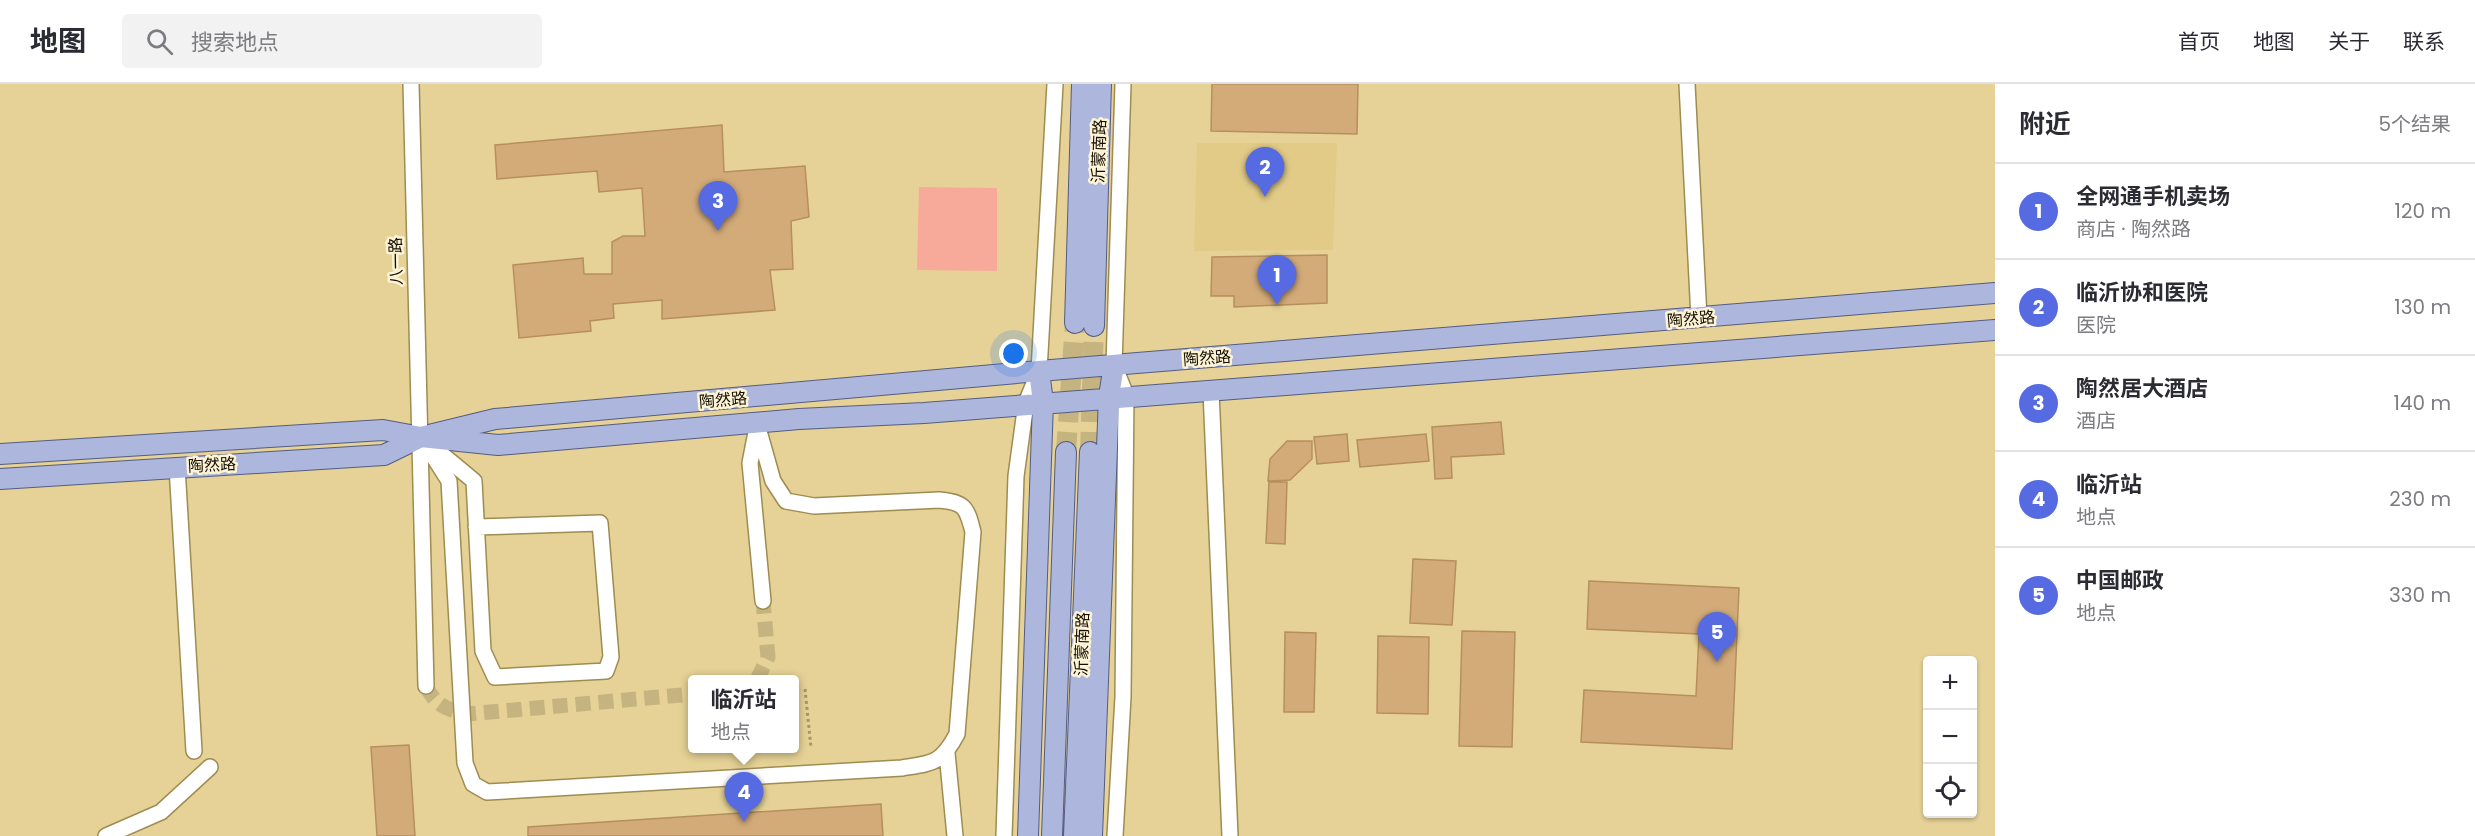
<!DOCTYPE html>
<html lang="zh">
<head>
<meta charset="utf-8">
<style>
  body { margin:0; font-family:Poppins,"Noto Sans SC",sans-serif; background:#f2f2f3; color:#2b2b33 }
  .controls { position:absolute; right:18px; bottom:18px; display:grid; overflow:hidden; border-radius:6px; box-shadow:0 2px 4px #0004 }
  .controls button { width:54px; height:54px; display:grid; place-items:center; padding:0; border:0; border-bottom:2px solid #e1e1e2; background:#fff; color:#2b2b33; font:30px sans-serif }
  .you { position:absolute; left:1014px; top:270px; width:21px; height:21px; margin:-15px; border:4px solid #fff; border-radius:50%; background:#1a73e8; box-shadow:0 0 0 9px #1a73e833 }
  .badge { display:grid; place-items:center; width:39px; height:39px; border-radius:50%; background:#566ae1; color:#fff; font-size:20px; font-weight:700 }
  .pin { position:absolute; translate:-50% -50px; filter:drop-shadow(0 2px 3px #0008) }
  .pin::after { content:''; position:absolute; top:32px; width:21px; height:18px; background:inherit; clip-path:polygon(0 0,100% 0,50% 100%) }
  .popup { position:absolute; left:688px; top:591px; width:111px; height:78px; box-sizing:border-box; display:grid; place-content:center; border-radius:6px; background:#fff; filter:drop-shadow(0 2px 4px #0005); font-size:20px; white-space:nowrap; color:#7c7c81 }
  .popup b { font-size:22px; color:#2b2b33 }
  .popup::after { content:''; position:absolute; left:50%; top:100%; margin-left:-12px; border:12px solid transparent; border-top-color:#fff }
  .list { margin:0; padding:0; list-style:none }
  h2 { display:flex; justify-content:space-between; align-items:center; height:78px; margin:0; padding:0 24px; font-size:26px }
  h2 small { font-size:20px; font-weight:400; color:#7c7c81 }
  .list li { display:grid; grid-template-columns:39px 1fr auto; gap:18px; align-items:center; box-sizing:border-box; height:96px; padding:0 24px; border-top:2px solid #e1e1e2 }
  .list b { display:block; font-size:22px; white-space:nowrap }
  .list p { margin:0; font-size:20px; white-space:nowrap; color:#7c7c81 }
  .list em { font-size:20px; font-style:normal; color:#7c7c81 }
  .icon { flex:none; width:33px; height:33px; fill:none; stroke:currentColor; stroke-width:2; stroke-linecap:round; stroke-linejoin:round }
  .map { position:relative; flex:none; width:1995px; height:752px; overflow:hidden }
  header { display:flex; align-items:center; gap:36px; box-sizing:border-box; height:84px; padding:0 30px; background:#fff; border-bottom:2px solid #e1e1e2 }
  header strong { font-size:28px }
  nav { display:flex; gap:33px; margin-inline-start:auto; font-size:21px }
  .search { width:420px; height:54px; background:#f2f2f3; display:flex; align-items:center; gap:15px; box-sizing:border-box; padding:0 21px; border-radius:6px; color:#7c7c81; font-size:22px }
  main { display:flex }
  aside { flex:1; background:#fff }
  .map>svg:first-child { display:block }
  .built { fill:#e1cb87 }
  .green { fill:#f7aa9a }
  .building { fill:#d3ab79; stroke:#b68f5e; stroke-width:1.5 }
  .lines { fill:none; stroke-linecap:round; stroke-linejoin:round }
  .minor-tunnel { stroke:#c6b480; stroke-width:15; stroke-dasharray:15 8; stroke-linecap:butt }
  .major-tunnel { stroke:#c6b480; stroke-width:20; stroke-dasharray:20 10; stroke-linecap:butt }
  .minor-casing { stroke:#9e8c51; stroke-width:18 }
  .major-casing { stroke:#545c81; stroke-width:22 }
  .path { stroke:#a69668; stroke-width:3; stroke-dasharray:3 3; stroke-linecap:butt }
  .minor { stroke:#fff; stroke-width:15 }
  .major { stroke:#adb6dd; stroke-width:20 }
  .labels { text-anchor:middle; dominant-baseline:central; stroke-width:5; stroke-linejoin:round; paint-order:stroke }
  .street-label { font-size:16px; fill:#140d00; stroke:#fdf4d6 }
</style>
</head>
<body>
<header>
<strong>地图</strong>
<div class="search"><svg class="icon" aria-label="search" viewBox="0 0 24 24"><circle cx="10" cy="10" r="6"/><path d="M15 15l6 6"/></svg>搜索地点</div>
<nav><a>首页</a><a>地图</a><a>关于</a><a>联系</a></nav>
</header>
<main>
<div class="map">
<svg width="1995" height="752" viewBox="0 0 1995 752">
  <rect width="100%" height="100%" fill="#e6d296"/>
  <path class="built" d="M1197 59H1337L1333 166 1194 167Z"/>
  <path class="green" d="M919 103 997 104V187L917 186Z"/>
  <path class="building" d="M1212 0H1358L1357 50 1211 47Z
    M722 41 724 88 805 82 809 133 791 137 793 185 770 186 775 226 662 235V216L613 220 614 234 590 237 591 247 519 254 513 181 583 174 584 190H612V158L623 152H645L642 104 599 108 597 87 497 95 495 61Z
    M1327 171V219L1234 223V212H1211L1212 173Z
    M1501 338 1504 370 1451 373 1452 394 1435 395 1432 343Z
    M1347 350 1349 377 1317 380 1314 353Z
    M1426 350 1429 377 1360 383 1357 356Z
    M1287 357H1312V375L1290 396 1268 397 1270 375Z
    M1269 398H1287L1285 460 1266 459Z
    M1413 475 1456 477 1452 541 1410 539Z
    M1589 497 1739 504 1732 665 1581 658 1584 606 1696 612 1699 550 1587 545Z
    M1462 547 1515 548 1512 663 1459 662Z
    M1285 548 1316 549 1314 628H1284Z
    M1378 552 1429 553 1428 630 1377 629Z
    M409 661 415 752H377L371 663Z
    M881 720 883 752H528V743Z"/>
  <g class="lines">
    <path class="minor-tunnel" d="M757 596 768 573 763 517
      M426 602C436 622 447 626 468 630L693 610"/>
    <path class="major-tunnel" d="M1066 368 1075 239
      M1090 368 1094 242"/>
    <defs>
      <path id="minor" d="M411 0 426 602
        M1687 0 1699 234
        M1211 307 1230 752
        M757 343 750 379 763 517
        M421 353 449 397 465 679 473 700 487 708 902 684C933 679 941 680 957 650L973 448C967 424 965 418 939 416L814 422 786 417 773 397 757 340
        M433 363 474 397 483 567 495 593 606 587 611 573 600 439 476 443
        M177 383 194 667
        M947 669 955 752
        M106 752 161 728 210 683
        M1004 752 1016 392 1026 319 1039 287 1055 0
        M1115 752 1123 613 1126 311 1114 281 1123 0"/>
      <path id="major" d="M1075 239 1082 0
        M1094 242 1101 0
        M0 370 383 346 421 353 498 361 799 335 924 329 1995 246
        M0 395 384 371 421 353 495 335 1039 287 1995 209
        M1028 752 1043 318 1039 287
        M1052 752 1066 368
        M1074 752 1090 368
        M1092 752 1109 312 1114 281"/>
    </defs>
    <use href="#minor" class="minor-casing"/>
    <use href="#major" class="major-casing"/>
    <path class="path" d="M805 605 811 664"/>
    <use href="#minor" class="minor"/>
    <use href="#major" class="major"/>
  </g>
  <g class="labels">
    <g class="street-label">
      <text transform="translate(1099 67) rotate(-88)">沂蒙南路</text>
      <text transform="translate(396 177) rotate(-91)">八一路</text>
      <text transform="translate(1691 235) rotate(-5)">陶然路</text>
      <text transform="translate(1207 274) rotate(-4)">陶然路</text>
      <text transform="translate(723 316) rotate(-5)">陶然路</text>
      <text transform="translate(212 381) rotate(-3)">陶然路</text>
      <text transform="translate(1082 560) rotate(-88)">沂蒙南路</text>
    </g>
  </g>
</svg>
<div class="controls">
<button>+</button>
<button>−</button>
<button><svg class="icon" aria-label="locate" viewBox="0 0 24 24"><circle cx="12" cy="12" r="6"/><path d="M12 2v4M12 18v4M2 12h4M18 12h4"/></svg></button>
</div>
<div class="you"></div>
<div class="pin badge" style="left:1277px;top:221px">1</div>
<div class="pin badge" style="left:1265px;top:113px">2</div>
<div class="pin badge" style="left:718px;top:147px">3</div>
<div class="pin badge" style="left:744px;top:738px">4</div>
<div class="popup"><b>临沂站</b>地点</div>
<div class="pin badge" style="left:1717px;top:578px">5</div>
</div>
<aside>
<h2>附近<small>5个结果</small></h2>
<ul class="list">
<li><span class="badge">1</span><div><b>全网通手机卖场</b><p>商店 · 陶然路</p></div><em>120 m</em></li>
<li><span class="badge">2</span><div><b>临沂协和医院</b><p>医院</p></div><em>130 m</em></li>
<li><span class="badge">3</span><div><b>陶然居大酒店</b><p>酒店</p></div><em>140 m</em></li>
<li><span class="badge">4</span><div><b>临沂站</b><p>地点</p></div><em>230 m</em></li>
<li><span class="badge">5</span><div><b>中国邮政</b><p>地点</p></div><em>330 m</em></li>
</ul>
</aside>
</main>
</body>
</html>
